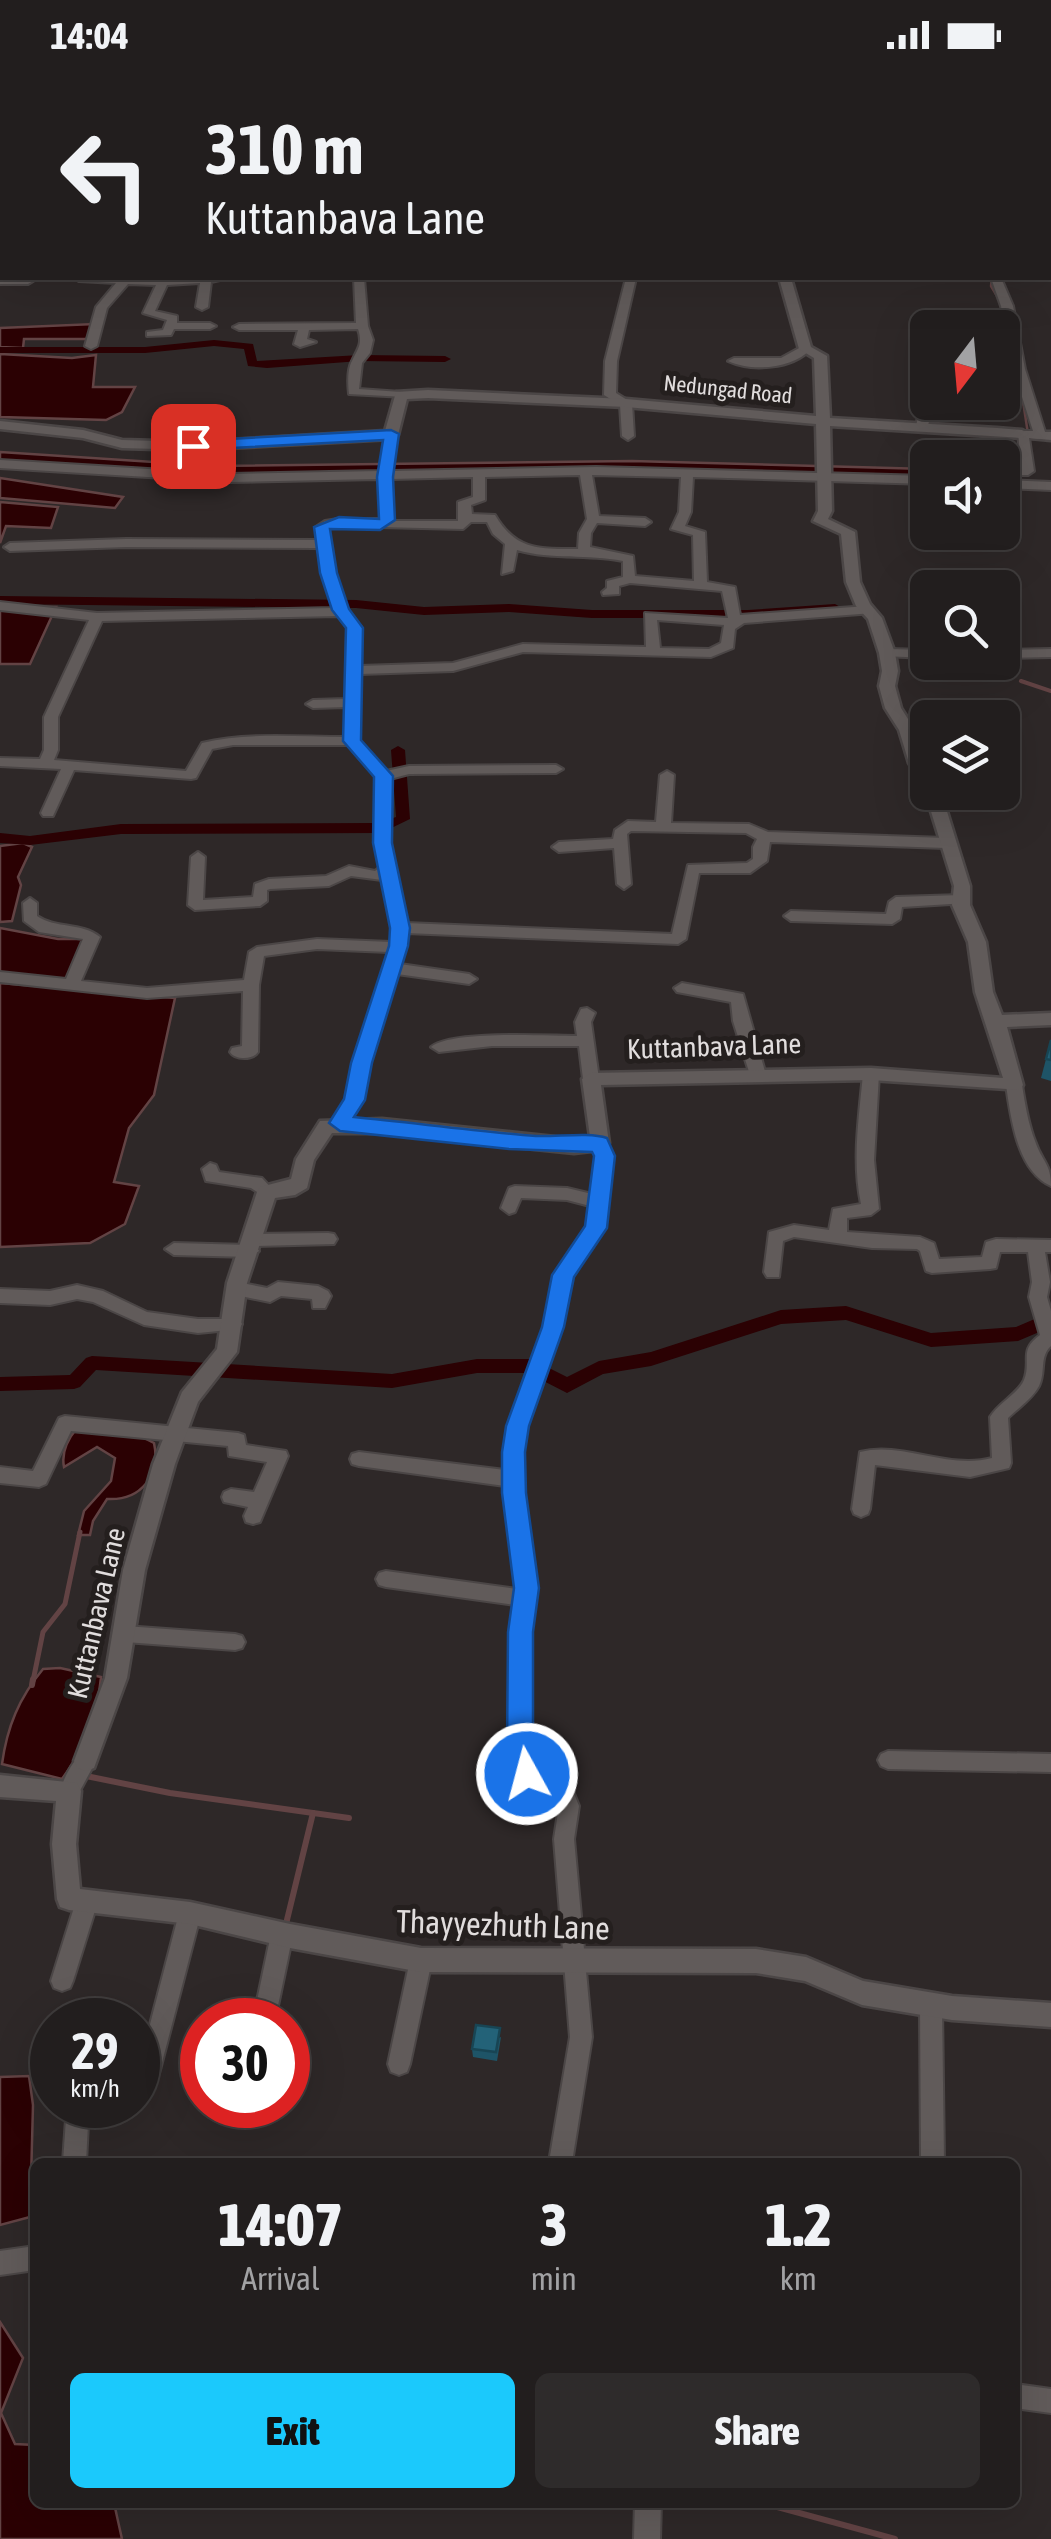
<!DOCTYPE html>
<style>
:root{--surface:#221e1e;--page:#2e2b2b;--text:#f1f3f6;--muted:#a2a2a4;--line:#3f3c3c;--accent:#1bc9fc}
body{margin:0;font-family:"Asap Condensed",sans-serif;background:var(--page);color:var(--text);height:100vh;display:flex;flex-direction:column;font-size:38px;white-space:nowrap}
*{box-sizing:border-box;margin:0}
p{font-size:32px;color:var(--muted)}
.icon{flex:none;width:55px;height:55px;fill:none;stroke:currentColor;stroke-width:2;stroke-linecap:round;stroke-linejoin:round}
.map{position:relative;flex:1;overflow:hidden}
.sheet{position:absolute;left:30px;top:2088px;width:990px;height:350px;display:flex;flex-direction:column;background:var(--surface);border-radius:15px;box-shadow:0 10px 40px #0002,0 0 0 2px var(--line)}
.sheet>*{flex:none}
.banner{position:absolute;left:0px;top:0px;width:1052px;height:210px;box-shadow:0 10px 40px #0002,0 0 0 2px var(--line);background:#221e1e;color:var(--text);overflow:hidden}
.needle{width:65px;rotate:196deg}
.tools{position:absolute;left:910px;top:240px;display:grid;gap:20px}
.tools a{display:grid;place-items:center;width:110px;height:110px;border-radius:15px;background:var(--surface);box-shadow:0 10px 40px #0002,0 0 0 2px var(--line);font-size:50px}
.speed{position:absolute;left:30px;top:1928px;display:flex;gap:20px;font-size:50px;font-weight:700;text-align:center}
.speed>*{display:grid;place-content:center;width:130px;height:130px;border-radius:50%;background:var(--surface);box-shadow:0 10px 40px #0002,0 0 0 2px var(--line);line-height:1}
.speed small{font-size:25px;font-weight:400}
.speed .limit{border:15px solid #d22;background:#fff;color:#111}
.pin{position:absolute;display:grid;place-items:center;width:85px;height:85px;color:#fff;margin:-42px;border-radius:20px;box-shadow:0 5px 15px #0006}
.me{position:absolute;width:110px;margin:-55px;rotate:353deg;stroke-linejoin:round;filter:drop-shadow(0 0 8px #0008)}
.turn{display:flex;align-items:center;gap:35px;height:210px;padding:0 40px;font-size:45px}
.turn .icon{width:130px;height:130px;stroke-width:2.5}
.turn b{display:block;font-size:70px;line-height:85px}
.eta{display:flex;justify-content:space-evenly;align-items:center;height:170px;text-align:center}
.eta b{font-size:60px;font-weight:800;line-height:70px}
.action{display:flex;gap:20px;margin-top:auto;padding:20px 40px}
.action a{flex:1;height:115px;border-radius:15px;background:var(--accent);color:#111;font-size:40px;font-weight:800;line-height:115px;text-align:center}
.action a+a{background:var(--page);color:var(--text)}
.status{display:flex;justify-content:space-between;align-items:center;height:70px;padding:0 50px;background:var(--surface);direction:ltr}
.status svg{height:28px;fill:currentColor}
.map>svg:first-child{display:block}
.water{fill:#2b0103;stroke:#624344;stroke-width:2.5}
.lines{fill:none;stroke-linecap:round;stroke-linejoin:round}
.stream-far3{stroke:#624344;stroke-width:2.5}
.stream-far2{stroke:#624344;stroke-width:4}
.stream-far1{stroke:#624344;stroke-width:5}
.stream{stroke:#624344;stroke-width:6}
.canal{fill:#2b0103;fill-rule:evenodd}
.minor-casing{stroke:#4b4646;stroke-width:4}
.tertiary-casing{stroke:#4b4646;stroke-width:5}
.minor{fill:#615b5a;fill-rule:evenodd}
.tertiary{fill:#615b5a;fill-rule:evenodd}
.wall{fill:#1e5467}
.building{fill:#236278;stroke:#184554;stroke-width:2.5}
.route{fill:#1a73e8;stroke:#114b97;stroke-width:2.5}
.labels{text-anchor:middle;stroke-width:10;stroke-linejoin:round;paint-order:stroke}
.far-street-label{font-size:22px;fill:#e1dddd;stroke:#241f1e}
.street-label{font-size:28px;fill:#e1dddd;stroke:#241f1e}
.near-street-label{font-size:32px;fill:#e1dddd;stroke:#241f1e}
</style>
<div class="status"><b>14:04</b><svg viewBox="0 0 49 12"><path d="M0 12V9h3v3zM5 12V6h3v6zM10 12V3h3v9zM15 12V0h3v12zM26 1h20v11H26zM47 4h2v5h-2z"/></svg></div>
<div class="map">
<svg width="1051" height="2469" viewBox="0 0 1051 2469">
<rect width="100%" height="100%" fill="#2e2828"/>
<!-- water -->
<g class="water">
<polygon points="95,254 93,269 24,269 23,278 0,277 0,258"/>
<polygon points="0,284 72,288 96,285 93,317 135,317 122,342 106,350 0,347"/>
<polygon points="0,382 215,396 632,391 927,399 928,406 561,398 224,404 0,390"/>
<polygon points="0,408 123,427 115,438 0,428"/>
<polygon points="0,432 58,437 51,458 6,456 0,473"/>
<polygon points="0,536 56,537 30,594 0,594"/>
<polygon points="23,773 32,777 18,807 21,815 12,851 0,852 0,776"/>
<polygon points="0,858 58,869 85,869 71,909 0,905"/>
<polygon points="0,913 175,928 154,1025 129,1058 114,1112 139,1116 125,1154 90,1173 0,1177"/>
<path d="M77,1358L132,1362L154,1373C161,1405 141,1431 107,1429L93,1451L90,1465H78L84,1441L111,1411L115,1388L97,1377L64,1397C61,1382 67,1370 77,1358Z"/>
<path d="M60,1598L101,1607C98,1642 83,1681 62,1709L2,1694C7,1657 19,1628 43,1599Z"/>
<polygon points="29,2006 33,2035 30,2147 0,2155 0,2007"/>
<polygon points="0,2252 23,2288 1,2343 15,2374 35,2375 35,2432 114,2433 122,2469 0,2469"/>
</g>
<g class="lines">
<!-- stream-far3 -->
<g class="stream-far3">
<polyline points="992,208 991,216 1000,231"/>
<polyline points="1013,289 1012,307 1023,331 1031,384"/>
</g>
<!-- stream-far2 -->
<polyline class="stream-far2" points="1021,611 1051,621"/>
<!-- stream-far1 -->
<polyline class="stream-far1" points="33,1611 43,1562 65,1534 80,1462"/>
<!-- stream -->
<g class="stream">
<polyline points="32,1615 33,1609"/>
<polyline points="81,1705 170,1723 349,1748"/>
<polyline points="285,1858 313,1743"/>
<polyline points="759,2432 895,2469"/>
</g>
<!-- canal -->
<g class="canal">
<rect x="0" y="105" width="2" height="6"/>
<polygon points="214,270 253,274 257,291 360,285 445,286 451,289 445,292 360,291 267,298 248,296 244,279 214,276 145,283 0,283 0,277 145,277"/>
<polygon points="0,526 356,530 424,537 509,534 592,540 748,540 835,534 842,538 835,542 748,548 592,548 509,542 424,545 356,538 0,534"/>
<polygon points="398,676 405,680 410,749 381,763 121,764 30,775 0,773 0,763 30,766 121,754 379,753 396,747 391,680"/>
<polygon points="846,1236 931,1263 1016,1257 1051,1242 1051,1257 1018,1271 931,1277 846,1250 781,1254 651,1296 603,1304 567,1323 528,1303 477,1303 392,1318 96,1300 80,1317 74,1319 0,1321 0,1307 70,1305 86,1288 92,1286 392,1304 477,1289 531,1289 567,1307 599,1291 651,1282 781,1240"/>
</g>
<defs>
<g id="minor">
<polygon points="54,0 64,0 64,2 55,2"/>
<polygon points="665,0 675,0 675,2 666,2"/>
<polygon points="716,0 750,0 752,2 715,2"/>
<polygon points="849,0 859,0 860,2 851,2"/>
<polygon points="940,0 952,0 954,2 943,2"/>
<rect x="1050" y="44" width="1" height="6"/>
<rect x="1050" y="143" width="1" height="6"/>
<rect x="0" y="183" width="2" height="6"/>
<rect x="1050" y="187" width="1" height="6"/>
<polygon points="0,208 28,208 33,211 28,214 0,214"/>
<polygon points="74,208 229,208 211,212 208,237 202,240 196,237 200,213 167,215 155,241 177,246 177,253 210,253 216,256 210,259 174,259 171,265 147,266 147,262 163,260 167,250 143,243 156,215 128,214 107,238 97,276 91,279 85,276 96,237 116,213 79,211"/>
<path d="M354,208H364L368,256L373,270L370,283L362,293L359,319L401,322L405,323V327L349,324C348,315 347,300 352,291C358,278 363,274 358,259L309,260L307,269L316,272L300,277L294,274L298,260H239L233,257L239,254L356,253Z"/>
<polygon points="626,208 636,208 617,291 616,323 632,333 634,366 628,370 622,366 620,335 604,325 605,291"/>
<polygon points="991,208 1001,208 1013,236 1025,299 1046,365 1040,369 1029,368 1034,401 1028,405 1002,405 1002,397 1021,397 1018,361 1033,361 1013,299 1001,236"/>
<polygon points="928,260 928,297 922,294 922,263"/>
<path d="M801,277L811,279C792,299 752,302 728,291L734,288H781Z"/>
<polygon points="928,327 928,332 933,332 928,356 922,360 916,356 922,330"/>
<path d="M391,361L397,365L392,401L596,397L928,406V414L693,407L691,442L685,456L705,462L707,512L735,517L740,545L868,536L875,540L873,543L744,553L735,559L733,578L711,587L523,582L453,601L360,604L359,670L386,701L409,696L556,695L563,699L556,703L409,704L390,709L389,773L406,853L672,864L688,795L747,793L753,789V777L757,769L746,763L631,761L627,764L631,814L624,819L617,814L614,778L559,782L552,777L559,772L613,769L615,760L628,751L656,752L660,705L667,701L674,705L671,753L749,754L768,762L946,768L953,773L946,778L770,772L767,791L750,803H699L686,869L678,874L406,863L400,894L469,904L477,909L469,914L397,904L369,993L362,1029L346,1057L340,1059L332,1053L346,1029L353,993L389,882L317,879L264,886L259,915L258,982C253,990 235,990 230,982L232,978L242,976L243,921L147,928L0,912V902L66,909L83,869L39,862L24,851L23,833L30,828L37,833V846C56,859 81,852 100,867L81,911L147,918L244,910L249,882L257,877L317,869L391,872V852L382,810L351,806L329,816L270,819L267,820V831L260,836L195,840L188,835L191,787L198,782L205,787L203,830L253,827L255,814L269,809L326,806L349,796L375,801L380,797L375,773L376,707L348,675H233L212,679L196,708L191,709L74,700L53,746H43L41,743L61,699L0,696V688L40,689L44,680V647L89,550L0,540V532L97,543L333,538L322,503L318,478L126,477L10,481L4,477L10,473L126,469L317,470L316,457L325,451L338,449H381L379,409L230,412L0,398V390L230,404L380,401L385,365ZM580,405L587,449L579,463L578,479C540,479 516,481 495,445L472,444L471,435L485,430V407ZM592,405L681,407L679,442L671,459L693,465L694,511L635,506L633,486L590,477L591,463L597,453L645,456L651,452L645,448L599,446ZM473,407V427L458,432V451H393L391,409ZM471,452H487L493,464L505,474L502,504L513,501L517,480C552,490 588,484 623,491V507L607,511V518L602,522L603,525L619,524V516L630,513L722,521L728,548L645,543L646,577L523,574L453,593L360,596L361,557L346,539L334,503L328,459L338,456L463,459ZM338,546L347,557L346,629L313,630L306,634L313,638L346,637L345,667C298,667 248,662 202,673L186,701L54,690L58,680V647L102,551ZM657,550L724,555L721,573L709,579L660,578Z"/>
<polygon points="1002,410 1051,412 1051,420 1002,418"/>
<polygon points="887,579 928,580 928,588 882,586 880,583"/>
<polygon points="1051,579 1051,587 1002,588 1002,580"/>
<polygon points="962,825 969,830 967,833 902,837 900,849 892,854 791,851 784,846 791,841 886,844 889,832 896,827"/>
<polygon points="682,913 743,924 766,1005 764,1009 752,1009 750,1005 733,951 731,932 677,922 674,918"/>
<path d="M587,938L595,943L591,952L599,1009L591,1015L583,1009L579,976H492L439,982L431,977C451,960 547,966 577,966L575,952L581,939Z"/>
<path d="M871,998L879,1004L874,1090L879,1139L871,1145L847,1148V1162L920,1167L934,1173L939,1189L982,1187L986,1172L996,1169L1051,1170V1182H1045L1050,1212L1047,1227L1051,1241V1276C1039,1287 1046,1302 1039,1316C1032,1329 1018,1338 1008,1348L1011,1393L1009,1398L970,1407L875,1395L870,1439L868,1444L861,1447L854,1444L852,1439L860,1382C902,1371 948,1400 992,1388L990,1347C998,1333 1018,1324 1024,1310C1032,1290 1018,1281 1040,1265L1029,1227L1032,1212L1028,1182H1000L996,1198L990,1199L932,1203L926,1201L920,1181L917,1179L872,1178L794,1167L783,1171L779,1207H767L764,1202L769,1162L794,1155L829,1160L833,1139L861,1134C852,1091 859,1047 863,1004Z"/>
<path d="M1014,1009L1022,1015C1025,1034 1028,1053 1035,1071C1042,1092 1051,1093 1051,1116C1017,1101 1011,1048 1006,1015Z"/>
<path d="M600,1067L606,1069L613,1086L605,1158L571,1206L562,1257L526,1356L523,1382V1423L537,1518L530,1562V1678L536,1698L573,1721L579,1736L574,1769L592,1967L572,2092H549L570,1967L554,1769L559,1736C548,1727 528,1721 519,1709C502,1687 510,1565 515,1535L386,1517L379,1515L376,1509L379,1503L386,1501L517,1519L505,1416L359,1396L352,1394L350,1389L352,1384L359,1382L505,1400L508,1356L544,1257L554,1205L588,1157L590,1136L567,1130L521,1128L515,1142L509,1144L501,1138L509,1118L515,1116L567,1118L592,1124L597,1086L592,1073Z"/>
<polygon points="210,1093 216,1095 219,1102 262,1108 275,1122 267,1128 251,1118 206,1111 202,1099"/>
<polygon points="328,1163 334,1164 337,1169 334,1174 256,1176 259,1181 250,1187 174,1185 165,1179 174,1173 249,1175 246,1170 255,1164"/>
<polygon points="237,1212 267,1218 278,1212 318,1216 328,1221 331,1226 325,1238 313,1238 312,1229 281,1226 270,1232 231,1224 228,1219 231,1214"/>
<polygon points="77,1215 103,1221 147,1242 198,1249 239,1249 242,1254 239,1259 198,1263 144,1255 93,1232 77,1229 50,1235 0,1233 0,1219 50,1221"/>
<polygon points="65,1346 238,1363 244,1365 246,1375 286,1381 288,1386 260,1452 253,1454 246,1452 244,1446 248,1437 224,1432 222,1427 224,1422 231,1419 254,1422 267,1392 229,1386 228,1376 71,1361 46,1414 39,1417 0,1413 0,1397 33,1401 59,1348"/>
<polygon points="125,1556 235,1564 242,1566 245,1572 242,1578 235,1580 125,1572 118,1570 115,1564 118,1558"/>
<polygon points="888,1681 1051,1684 1051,1702 888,1699 881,1696 878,1690 881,1684"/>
<path d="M86,1682L93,1685L96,1691L76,1728L69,1730L62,1728L59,1721C65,1708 73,1687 86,1682Z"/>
<polygon points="87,1821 95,1824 98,1831 73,1911 70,1918 62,1921 54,1918 51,1911 76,1831 79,1824"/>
<polygon points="190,1833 198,1836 201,1843 160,2000 157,2008 138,2011 138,1989 141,1989 179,1843 182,1836"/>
<polygon points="282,1854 290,1857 293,1864 275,1950 253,1950 271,1864 274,1857"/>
<polygon points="421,1880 429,1883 432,1890 410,1994 407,2002 399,2005 391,2002 388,1994 410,1890 413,1883"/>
<polygon points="931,1924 939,1928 942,1935 944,2092 921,2092 920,1935 923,1928"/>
<polygon points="67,2035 89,2035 86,2092 63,2092"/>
<polygon points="239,2035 261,2035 257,2051 249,2054 241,2051"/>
<polygon points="35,2176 35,2200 0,2205 0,2181"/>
<polygon points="1015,2314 1051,2319 1051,2343 1015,2338"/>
<polygon points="635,2432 661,2432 660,2469 634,2469"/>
</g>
<g id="tertiary">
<polygon points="435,0 461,0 462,2 437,2"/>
<rect x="1050" y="97" width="1" height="6"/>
<polygon points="779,208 791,208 811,277 827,286 830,348 997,358 1022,360 1029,364 1022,368 830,356 832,441 828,449 855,462 860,512 870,534 882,548 895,583 898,601 895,616 901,638 915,660 928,697 928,715 922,714 909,693 899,660 885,638 879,616 882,601 879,583 868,549 856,536 846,512 841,464 813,451 818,441 816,354 626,337 428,328 407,329 398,365 391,369 193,380 122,378 83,368 0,359 0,351 83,360 122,370 193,372 385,361 396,322 428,320 626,329 816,346 814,288 799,279"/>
<polygon points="1030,362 1051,362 1051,370 1030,368"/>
<polygon points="928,718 928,722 941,722 970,816 970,835 986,872 993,922 1002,945 1051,943 1051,955 1007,957 1023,1015 1020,1020 871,1010 601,1015 609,1073 600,1080 574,1083 382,1063 332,1063 314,1090 307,1118 295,1125 275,1128 247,1213 237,1282 198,1332 175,1394 145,1500 127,1608 94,1698 86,1701 78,1698 74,1691 105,1608 123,1500 153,1394 182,1322 217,1279 227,1213 257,1122 260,1117 291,1109 296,1089 320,1051 382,1049 574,1069 590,1067 582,1009 591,1003 871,998 1003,1008 975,922 968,872 952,835 954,816 925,722"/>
<polygon points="0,1705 77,1713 81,1721 76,1774 80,1819 190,1832 290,1854 421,1878 756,1879 806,1887 863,1911 952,1926 1051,1933 1051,1957 952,1950 862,1935 805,1911 756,1903 421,1902 290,1878 190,1854 69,1840 60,1837 57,1829 52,1774 56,1731 0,1727"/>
</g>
</defs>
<!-- minor casing -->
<use href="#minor" class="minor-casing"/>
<!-- tertiary casing -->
<use href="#tertiary" class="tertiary-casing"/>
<!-- minor -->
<use href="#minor" class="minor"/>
<!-- tertiary -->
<use href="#tertiary" class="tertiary"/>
</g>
<!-- wall -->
<g class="wall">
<polygon points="1051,970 1051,1011 1041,1008"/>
<polygon points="501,1967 497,1991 473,1987 472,1979"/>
</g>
<!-- building -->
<g class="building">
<polygon points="1051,970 1051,990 1046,989"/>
<polygon points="476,1955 500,1958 496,1982 472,1979"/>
</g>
<!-- route -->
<path class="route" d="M391,360L399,364L393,407L395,450L380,460L330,459L337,503L349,539L363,558L361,670L393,706L392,773L410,858L408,876L372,993L365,1030L354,1047C415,1053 475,1061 536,1066C557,1067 589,1062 607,1068L615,1086L607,1158L574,1207L564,1257L529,1356L525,1382L526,1423L539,1518L533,1562V1678L540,1704L536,1712L527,1715L517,1712L507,1678L508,1562L514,1518L502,1423V1382L506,1356L542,1257L552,1205L585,1156L594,1086L592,1082L509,1079L340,1061L329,1053L344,1029L351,993L389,876L390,858L373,773L374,707L343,671L346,558L332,540L320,503L314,457L339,447L379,449L377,407L383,370L193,380L185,376L193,371Z"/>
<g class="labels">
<!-- far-street labels -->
<g class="far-street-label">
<text transform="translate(728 319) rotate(6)" y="8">Nedungad Road</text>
</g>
<!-- street labels -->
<g class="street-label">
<text transform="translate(714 976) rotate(-2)" y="10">Kuttanbava Lane</text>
<text transform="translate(96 1543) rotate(-77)" y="10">Kuttanbava Lane</text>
</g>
<!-- near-street labels -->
<g class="near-street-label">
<text transform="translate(503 1855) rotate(2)" y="11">Thayyezhuth Lane</text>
</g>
</g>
</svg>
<div class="tools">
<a><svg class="needle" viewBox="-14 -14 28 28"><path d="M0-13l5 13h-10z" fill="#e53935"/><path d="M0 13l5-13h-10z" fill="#a2a2a4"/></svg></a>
<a><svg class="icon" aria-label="sound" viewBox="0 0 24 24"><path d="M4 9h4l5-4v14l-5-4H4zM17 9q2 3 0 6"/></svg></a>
<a><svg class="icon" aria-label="search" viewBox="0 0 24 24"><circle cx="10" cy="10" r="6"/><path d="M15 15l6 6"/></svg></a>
<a><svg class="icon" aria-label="layers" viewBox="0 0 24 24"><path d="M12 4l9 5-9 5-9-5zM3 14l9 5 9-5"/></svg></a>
</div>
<div class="speed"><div>29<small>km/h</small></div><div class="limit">30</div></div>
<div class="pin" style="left:193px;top:376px;background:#d93025"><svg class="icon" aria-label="arrive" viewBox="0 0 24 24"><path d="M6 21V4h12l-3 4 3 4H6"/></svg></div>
<svg class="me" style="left:527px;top:1704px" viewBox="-20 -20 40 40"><circle r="17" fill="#1a73e8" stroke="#fff" stroke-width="3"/><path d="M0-11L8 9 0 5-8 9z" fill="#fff"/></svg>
<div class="banner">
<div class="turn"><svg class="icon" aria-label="left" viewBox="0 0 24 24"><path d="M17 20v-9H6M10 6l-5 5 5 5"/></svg><div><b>310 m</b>Kuttanbava Lane</div></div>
</div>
<section class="sheet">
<div class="eta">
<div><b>14:07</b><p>Arrival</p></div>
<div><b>3</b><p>min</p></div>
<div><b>1.2</b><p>km</p></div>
</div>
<div class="action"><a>Exit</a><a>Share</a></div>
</section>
</div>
